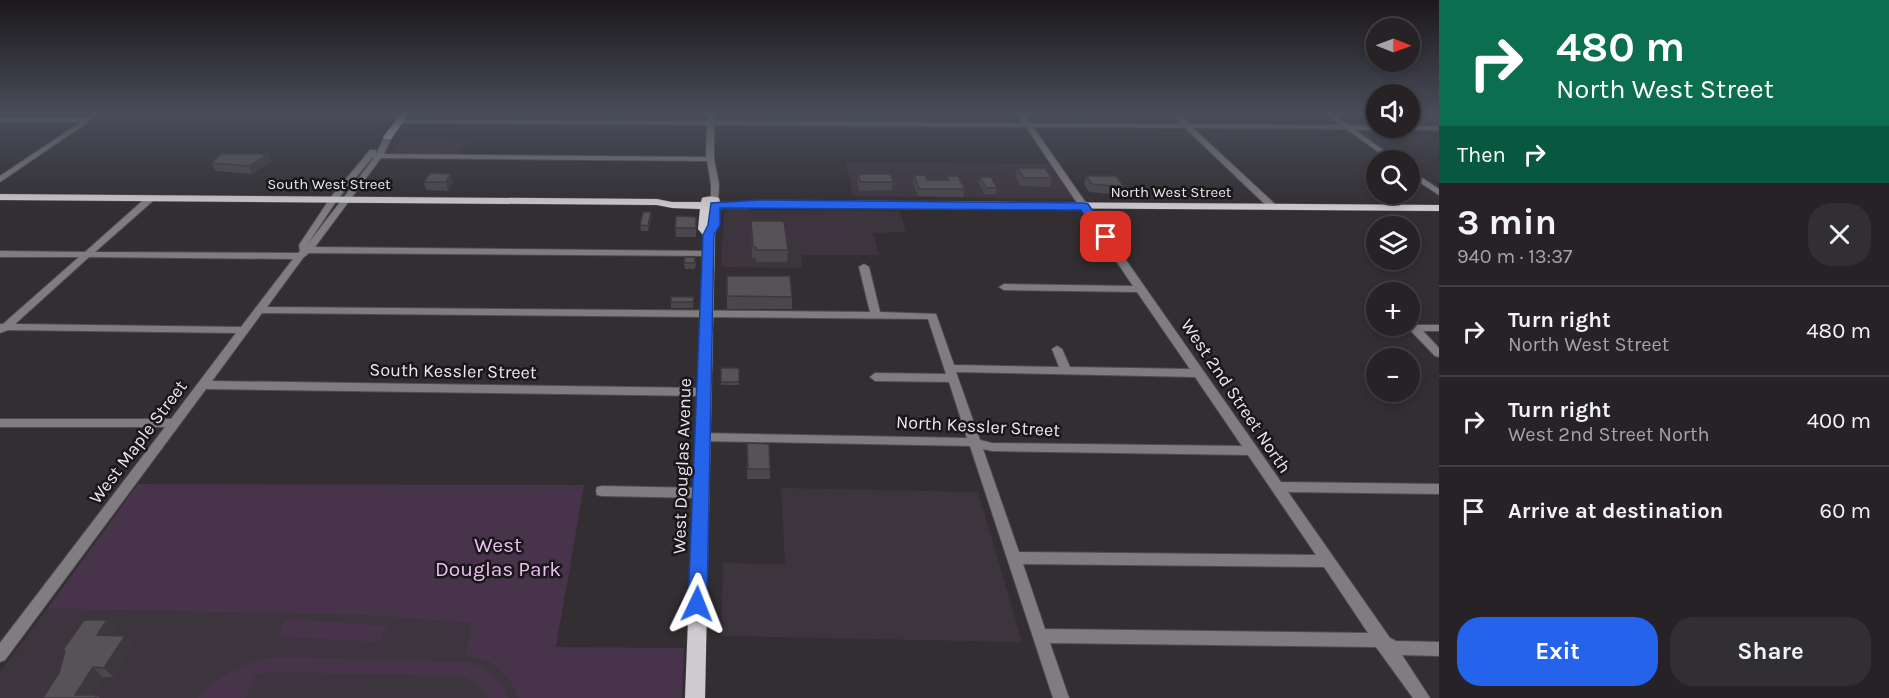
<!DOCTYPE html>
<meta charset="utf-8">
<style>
:root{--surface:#262226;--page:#322f32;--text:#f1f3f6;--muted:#a4a4a7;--line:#423f43;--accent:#2563eb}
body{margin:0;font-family:Karla,sans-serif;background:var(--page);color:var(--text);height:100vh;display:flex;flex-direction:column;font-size:22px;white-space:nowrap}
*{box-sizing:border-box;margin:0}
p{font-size:20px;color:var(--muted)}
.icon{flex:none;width:33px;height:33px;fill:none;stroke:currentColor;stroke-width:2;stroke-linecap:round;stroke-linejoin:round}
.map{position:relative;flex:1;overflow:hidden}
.sheet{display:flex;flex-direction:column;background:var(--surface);width:450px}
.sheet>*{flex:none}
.banner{background:#0b6e4f;color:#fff;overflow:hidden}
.needle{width:39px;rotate:91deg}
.controls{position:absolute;left:1366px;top:18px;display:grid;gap:12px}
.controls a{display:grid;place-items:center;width:54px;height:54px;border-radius:50%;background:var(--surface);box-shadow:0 3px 9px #0003,0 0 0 2px var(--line);font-size:30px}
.pin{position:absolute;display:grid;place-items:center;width:51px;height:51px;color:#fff;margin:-26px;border-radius:12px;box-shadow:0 3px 9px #0006}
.me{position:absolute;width:66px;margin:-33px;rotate:2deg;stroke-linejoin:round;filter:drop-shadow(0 0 4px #0008)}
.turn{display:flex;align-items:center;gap:21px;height:126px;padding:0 18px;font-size:27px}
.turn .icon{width:78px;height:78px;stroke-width:2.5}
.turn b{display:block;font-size:42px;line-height:51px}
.then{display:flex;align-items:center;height:57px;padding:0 18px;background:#0003;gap:12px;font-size:22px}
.round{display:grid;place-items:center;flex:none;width:63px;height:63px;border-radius:24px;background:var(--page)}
.head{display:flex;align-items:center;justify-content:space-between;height:102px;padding:0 18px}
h1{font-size:36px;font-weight:700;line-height:45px}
.button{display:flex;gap:12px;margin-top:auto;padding:12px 18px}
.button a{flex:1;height:69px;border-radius:24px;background:var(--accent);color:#fff;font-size:24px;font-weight:700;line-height:69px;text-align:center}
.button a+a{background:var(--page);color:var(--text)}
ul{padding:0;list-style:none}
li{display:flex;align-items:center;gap:18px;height:90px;padding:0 18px;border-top:2px solid var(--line)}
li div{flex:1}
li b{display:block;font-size:22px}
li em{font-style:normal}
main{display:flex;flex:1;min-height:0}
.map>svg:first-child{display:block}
.built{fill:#3d353e}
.green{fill:#47334a}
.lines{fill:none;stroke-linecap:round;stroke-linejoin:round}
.minor-casing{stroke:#4f4c4f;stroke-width:2}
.major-casing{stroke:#4f4c4f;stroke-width:1}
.minor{fill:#7f7d7f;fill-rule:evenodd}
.major{fill:#cfcbd0;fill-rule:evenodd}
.wall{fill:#4a474a}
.shaded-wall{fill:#3c393c}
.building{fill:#565256;stroke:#3c393c;stroke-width:1.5}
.route{fill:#2563eb;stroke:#184099;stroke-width:1.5}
.labels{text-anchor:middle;stroke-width:5;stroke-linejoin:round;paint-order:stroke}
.far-street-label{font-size:15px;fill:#eae8ea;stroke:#191719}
.street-label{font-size:18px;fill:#eae8ea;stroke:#191719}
.near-park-label{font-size:21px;fill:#eebff3;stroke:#191719}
</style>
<main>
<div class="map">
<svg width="1439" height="698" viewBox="0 0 1439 698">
<rect width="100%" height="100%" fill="#322e32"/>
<!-- built -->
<g class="built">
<polygon points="400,138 468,139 458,155 389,155"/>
<polygon points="846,162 1051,164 1074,199 853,196"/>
<polygon points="731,210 900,211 906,232 873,233 879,255 801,255 802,268 721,267 724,212"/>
<polygon points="781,488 978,492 1022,642 721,636 723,563 785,564"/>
<polygon points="47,609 358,615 473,623 465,655 478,657 501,670 512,686 517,698 0,698 0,672"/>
</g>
<!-- green -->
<g class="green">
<path d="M138,484L584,485L556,647L684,648L682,698H517C508,672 492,659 465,656L472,623L358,615L47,609Z"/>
<polygon points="286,619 387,626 379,642 277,636"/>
<path d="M274,657L468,662C487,668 502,678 508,698H489L480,686L462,676L272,672L256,675L245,698H196C218,677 243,662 274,657Z"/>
</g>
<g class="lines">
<defs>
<g id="minor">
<polygon points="93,114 100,114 0,182 0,176 81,122 0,122 0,118 87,118"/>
<path d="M708,114H714V121L1023,123L1017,114H1023L1030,123L1181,124L1171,114H1178L1189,124L1340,125L1325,114H1332L1349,125H1377V128L1439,126V130H1355L1397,160H1390L1346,129L1193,128L1276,205V209H1270L1185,128L1033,127L1281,482L1439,484V494L1288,492L1390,638L1396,641L1439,642V656L1402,655L1430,698H1413L1376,647L1050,643L1069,698H1053L970,446L702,441L698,440L696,437L698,434L702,433L967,438L949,382L875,381L870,377L875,373L946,374L928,319L262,313L212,381L704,388L710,392L704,396L206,389L5,660L0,662V643L165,427H0V419H171L236,333L8,330L0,333V324H3L79,257H0V251L85,252L148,196H151L155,198L154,200L95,252L298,253L300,251L299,245L331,197L370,150H376V154L384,137L388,135L392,137L384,154L706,157L707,125L400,123L398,122V120L707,121ZM714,125L1026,127L1133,286L1004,284L999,287L1004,290L1137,292L1190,369L1070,367L1062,349L1057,346L1052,349L1059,367L954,365L936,314L880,312L869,267L864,264L859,267L870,312L267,307L303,258L309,253L711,256L712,254L711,252L708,251L315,247L381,158L707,161L711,184V200L712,202H718L719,184L714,159ZM372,158H374L307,245L337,200ZM89,257L293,259L241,327L15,324ZM956,372L1195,377L1242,446L992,443L980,440ZM983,449L992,451L1248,455L1316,555L1019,552ZM1023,564L1324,567L1368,633L1045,629Z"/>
<polygon points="1410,170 1439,189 1439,195 1410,176"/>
<polygon points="1414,325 1439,325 1439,331 1423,331 1439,348 1439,357 1435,356 1410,330 1409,328 1410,326"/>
<polygon points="602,486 701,488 706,489 707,493 706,497 701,498 602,496 597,495 596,491 597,487"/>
</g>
<g id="major">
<polygon points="401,114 409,114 391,139 385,139 383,137"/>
<path d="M0,194L657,199L672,202H701L702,198C708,196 713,196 719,198L720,202L749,203L760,200L1439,205V211L760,206L749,209H720L719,225L715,235L705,698H685L703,235L698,229L700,209L672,208L657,205L0,200Z"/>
</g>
</defs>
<!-- minor casing -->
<use href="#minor" class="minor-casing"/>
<!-- major casing -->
<use href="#major" class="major-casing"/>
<!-- minor -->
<use href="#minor" class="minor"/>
<!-- major -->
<use href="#major" class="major"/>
</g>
<!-- wall -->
<g class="wall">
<polygon points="268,154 271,162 252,174 215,171 212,163"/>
<polygon points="1017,168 1052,178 1050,187 1021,186 1015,176"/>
<polygon points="858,174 893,182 892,190 859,191 857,182"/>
<polygon points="914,175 927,180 947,180 947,176 965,189 963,197 918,196 913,183"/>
<polygon points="1086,176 1124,187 1121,195 1089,192 1084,184"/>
<polygon points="980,177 997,188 996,194 984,194 979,183"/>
<polygon points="424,182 453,182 448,191 426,190"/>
<polygon points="696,217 696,237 676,237 675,228"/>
<polygon points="652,218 648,231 641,231 640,225"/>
<polygon points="751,221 788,250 787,262 756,262 756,258 752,258"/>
<polygon points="684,263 696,263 695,269 685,269"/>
<polygon points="727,276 792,297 792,309 727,309"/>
<polygon points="694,297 693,308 671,308 671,302"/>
<rect x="721" y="368" width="18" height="17"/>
<polygon points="747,443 770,469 770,479 747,479"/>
<polygon points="107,620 115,630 112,635 133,645 113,677 102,677 90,695 97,695 100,698 43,698 59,673 65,653 62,651"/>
</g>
<!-- shaded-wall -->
<g class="shaded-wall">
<polygon points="268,154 271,162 252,174 249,166"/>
<polygon points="451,174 453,182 448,191 446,182"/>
<polygon points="651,212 652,218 648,231 648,226"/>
<polygon points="107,620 115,630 106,644 97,635"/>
<polygon points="125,636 133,645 113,677 104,668"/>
<polygon points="93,667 102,677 88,698 75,695"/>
</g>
<!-- building -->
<g class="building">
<polygon points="221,154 268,154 249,166 212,163"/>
<polygon points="1017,168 1045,168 1052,178 1024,178"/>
<polygon points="430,173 451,174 446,182 424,182"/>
<polygon points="858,174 891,174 893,182 860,182"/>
<polygon points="914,175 925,175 927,180 949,180 947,176 958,176 965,189 919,189"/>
<polygon points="1086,176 1116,176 1124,187 1092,184"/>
<polygon points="980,177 991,177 997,188 986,188"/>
<polygon points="643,212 651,212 648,226 640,225"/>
<polygon points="676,216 696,217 696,228 675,228"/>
<polygon points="751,221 784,221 788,250 756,250 756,247 753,247"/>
<polygon points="685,257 695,257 695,263 684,263"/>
<polygon points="727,276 790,276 792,297 727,296"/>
<polygon points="671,297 694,297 693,302 671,302"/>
<rect x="721" y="368" width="18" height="14"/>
<polygon points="747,443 769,444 770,469 748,469"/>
<polygon points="84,620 107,620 97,635 125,636 104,668 93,667 75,695 97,695 95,698 43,698 59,673 65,651 62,651"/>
</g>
<!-- sky -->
<linearGradient id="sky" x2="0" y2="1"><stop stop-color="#1c191c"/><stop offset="0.54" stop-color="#494c5a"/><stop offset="1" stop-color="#494c5a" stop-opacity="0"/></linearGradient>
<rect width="1439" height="211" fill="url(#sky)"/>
<!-- route -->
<polygon class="route" points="760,200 1084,203 1088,204 1111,237 1110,240 1102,240 1081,210 720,208 720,225 714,235 707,604 704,610 697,612 691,610 688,604 703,235 708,225 711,203"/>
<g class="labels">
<!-- far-street labels -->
<g class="far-street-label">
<text x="329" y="189">South West Street</text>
<text x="1171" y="197">North West Street</text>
</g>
<!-- street labels -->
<g class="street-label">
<text transform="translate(453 371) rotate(1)" y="6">South Kessler Street</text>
<text transform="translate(1236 396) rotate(56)" y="6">West 2nd Street North</text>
<text transform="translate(978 426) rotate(3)" y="6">North Kessler Street</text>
<text transform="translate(138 442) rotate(-53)" y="6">West Maple Street</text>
<text transform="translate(682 466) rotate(-88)" y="6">West Douglas Avenue</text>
</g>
<!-- near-park labels -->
<g class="near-park-label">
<text x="498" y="552">West<tspan x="498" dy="24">Douglas Park</tspan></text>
</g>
</g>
</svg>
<div class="controls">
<a><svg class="needle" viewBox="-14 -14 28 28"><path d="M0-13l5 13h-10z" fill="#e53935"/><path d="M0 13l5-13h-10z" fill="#a4a4a7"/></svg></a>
<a><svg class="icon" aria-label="sound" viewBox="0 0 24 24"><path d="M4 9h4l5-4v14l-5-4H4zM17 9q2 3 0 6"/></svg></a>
<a><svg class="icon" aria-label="search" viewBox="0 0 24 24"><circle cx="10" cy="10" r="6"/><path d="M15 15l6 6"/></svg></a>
<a><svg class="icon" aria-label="layers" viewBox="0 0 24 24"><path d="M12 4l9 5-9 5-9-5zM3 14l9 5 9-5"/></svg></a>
<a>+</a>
<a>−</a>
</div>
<div class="pin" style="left:1106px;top:237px;background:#d93025"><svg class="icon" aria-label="arrive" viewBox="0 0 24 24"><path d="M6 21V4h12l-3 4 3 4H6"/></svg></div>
<svg class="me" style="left:697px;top:604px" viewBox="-20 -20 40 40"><path d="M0-17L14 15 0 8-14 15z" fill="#2563eb" stroke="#fff" stroke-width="4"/></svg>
</div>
<section class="sheet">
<div class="banner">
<div class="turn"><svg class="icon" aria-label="right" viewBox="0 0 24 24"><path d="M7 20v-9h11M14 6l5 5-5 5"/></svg><div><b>480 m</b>North West Street</div></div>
<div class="then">Then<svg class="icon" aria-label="right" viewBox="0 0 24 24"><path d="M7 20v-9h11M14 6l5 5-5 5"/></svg></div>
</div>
<div class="head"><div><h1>3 min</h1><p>940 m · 13:37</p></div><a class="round"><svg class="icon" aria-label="close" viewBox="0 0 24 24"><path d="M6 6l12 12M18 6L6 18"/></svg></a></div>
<ul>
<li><svg class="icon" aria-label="right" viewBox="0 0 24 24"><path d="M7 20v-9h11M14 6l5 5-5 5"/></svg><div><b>Turn right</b><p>North West Street</p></div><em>480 m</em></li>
<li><svg class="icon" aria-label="right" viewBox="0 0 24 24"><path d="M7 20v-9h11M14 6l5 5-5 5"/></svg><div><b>Turn right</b><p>West 2nd Street North</p></div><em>400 m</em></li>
<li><svg class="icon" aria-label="arrive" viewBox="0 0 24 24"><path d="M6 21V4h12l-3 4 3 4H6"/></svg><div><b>Arrive at destination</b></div><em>60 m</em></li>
</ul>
<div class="button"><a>Exit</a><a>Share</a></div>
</section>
</main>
